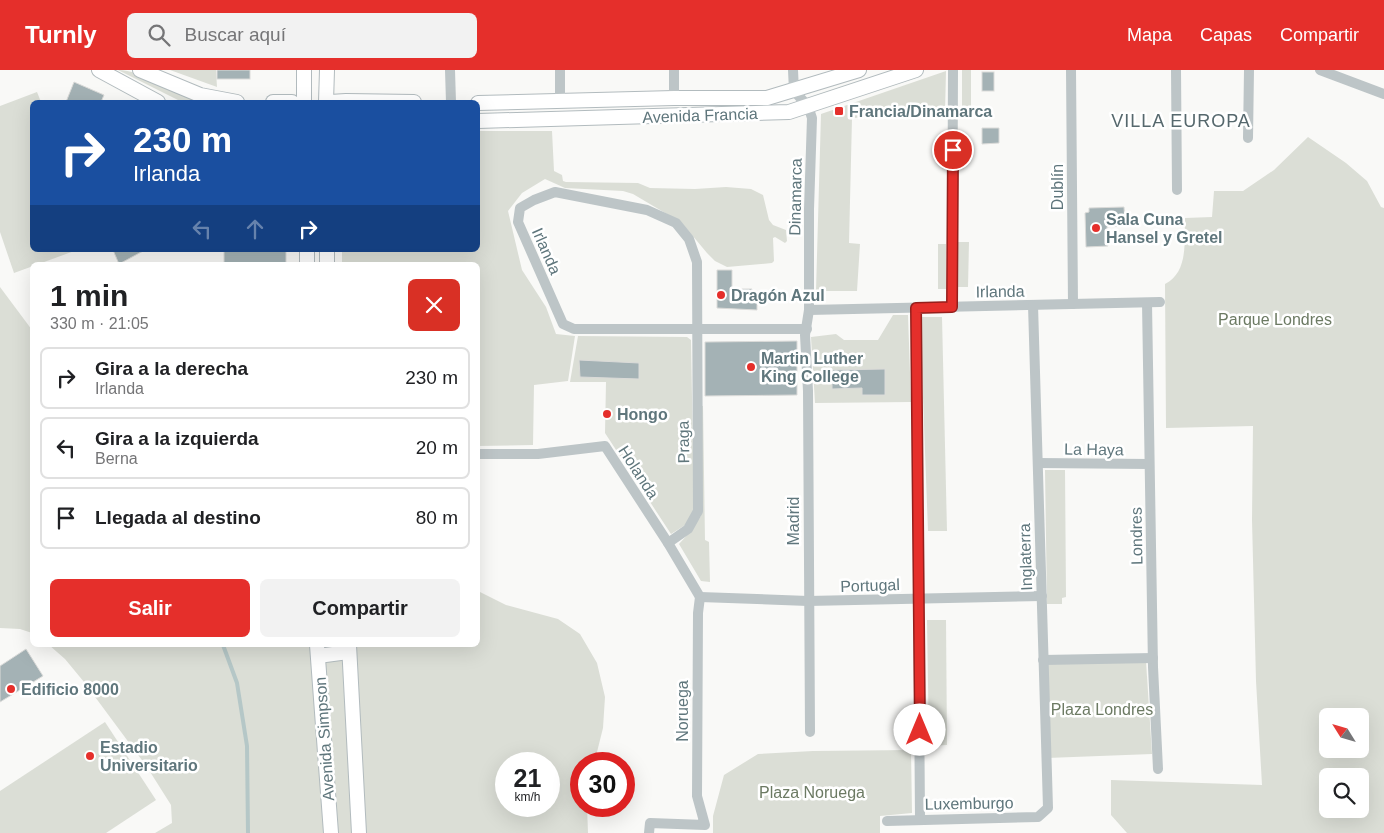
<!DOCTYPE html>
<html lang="es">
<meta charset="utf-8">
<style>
:root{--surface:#fff;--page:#f2f2f2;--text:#202124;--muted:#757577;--line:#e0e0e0;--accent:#e52f2b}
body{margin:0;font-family:Arial,sans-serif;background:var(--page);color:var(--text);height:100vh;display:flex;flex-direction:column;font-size:19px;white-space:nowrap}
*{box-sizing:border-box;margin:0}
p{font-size:16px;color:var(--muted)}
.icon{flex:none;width:28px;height:28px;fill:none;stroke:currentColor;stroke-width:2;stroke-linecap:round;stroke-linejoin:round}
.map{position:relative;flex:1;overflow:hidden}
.sheet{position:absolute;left:30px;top:192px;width:450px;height:385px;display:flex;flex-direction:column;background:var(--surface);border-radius:8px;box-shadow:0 5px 20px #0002}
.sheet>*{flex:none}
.hud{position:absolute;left:30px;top:30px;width:450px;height:152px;border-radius:8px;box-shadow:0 5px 20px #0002;background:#1a4fa0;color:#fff;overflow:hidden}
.needle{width:32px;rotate:307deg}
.buttons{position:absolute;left:1319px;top:638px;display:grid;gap:10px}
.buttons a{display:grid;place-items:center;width:50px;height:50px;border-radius:8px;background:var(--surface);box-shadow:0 5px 20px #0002;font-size:25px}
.speed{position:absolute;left:495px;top:682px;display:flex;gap:10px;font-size:25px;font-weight:700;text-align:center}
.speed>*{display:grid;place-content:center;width:65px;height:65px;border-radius:50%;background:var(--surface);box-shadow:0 5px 20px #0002;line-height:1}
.speed small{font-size:12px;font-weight:400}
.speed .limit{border:8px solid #d22;background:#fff;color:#111}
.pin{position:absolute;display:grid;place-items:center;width:42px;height:42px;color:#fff;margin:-21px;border:2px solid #fff;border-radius:50%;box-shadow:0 1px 5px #0007}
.me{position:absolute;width:55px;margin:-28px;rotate:0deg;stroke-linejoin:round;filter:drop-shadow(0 0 4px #0008)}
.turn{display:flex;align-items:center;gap:18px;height:105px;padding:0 20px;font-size:22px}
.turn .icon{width:65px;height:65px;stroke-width:2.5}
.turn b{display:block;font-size:35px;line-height:42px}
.lanes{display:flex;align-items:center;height:48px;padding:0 20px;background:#0003;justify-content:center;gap:25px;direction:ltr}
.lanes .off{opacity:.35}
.round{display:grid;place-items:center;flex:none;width:52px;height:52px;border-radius:8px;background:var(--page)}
.headline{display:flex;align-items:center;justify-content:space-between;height:85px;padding:0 20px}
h1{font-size:30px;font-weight:700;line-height:38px}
.cta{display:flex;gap:10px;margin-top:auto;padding:10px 20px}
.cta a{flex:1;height:58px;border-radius:8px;background:var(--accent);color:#fff;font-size:20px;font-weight:700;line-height:58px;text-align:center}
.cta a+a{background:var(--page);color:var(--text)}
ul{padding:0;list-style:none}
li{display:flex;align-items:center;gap:15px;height:62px;margin:0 10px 8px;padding:0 10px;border:2px solid var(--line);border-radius:8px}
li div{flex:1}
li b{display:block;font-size:19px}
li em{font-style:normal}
header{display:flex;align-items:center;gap:30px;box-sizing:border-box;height:70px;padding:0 25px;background:var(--accent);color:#fff}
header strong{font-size:24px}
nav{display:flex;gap:28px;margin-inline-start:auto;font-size:18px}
.search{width:350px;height:45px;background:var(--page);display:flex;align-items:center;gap:12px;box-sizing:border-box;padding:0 18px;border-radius:8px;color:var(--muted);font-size:19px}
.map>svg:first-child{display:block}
.green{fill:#dbded6;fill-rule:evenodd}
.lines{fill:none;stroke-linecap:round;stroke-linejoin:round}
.stream{stroke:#b5c7c7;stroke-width:4}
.building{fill:#a4b2b5;stroke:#dbdbd9}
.secondary-casing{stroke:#b2bbbe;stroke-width:16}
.street{stroke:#bdc5c7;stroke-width:10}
.secondary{stroke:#fff;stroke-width:14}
.route-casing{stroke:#951f1c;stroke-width:12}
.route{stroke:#e52f2b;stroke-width:9}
.poi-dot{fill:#e52f2b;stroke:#fff;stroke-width:2}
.labels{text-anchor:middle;stroke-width:5;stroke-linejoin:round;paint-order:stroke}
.poi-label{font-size:16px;font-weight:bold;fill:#5f767c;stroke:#fff;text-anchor:start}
.street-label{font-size:16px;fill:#5f767c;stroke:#fff}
.park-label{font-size:16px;fill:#6c7a63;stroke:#fff}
.neighbourhood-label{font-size:18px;letter-spacing:1px;fill:#56686d;stroke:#fff}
</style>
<header>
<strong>Turnly</strong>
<div class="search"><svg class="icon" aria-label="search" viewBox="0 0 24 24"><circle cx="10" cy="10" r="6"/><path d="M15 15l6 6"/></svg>Buscar aquí</div>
<nav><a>Mapa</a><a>Capas</a><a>Compartir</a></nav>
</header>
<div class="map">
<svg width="1384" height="763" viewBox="0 0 1384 763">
<rect width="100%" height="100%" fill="#f9f9f7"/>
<!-- green -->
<g class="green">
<path d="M118,0C142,0 177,25 203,32H182Z"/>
<polygon points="170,0 216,0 217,17"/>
<polygon points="962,0 971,0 971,36 962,38"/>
<polygon points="946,1 945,43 852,48 849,173 860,174 857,221 816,221 821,44"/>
<polygon points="37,22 41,32 32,32 32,180 77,180 14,203 0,162 0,36"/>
<polygon points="478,61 552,61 554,101 562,105 563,111 566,112 638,113 650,118 695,119 726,117 751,119 763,125 769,150 773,155 786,160 787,171 785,173 775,167 773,168 774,191 772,193 727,197 715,191 707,183 682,153 633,124 623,121 565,118 545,109 522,123 508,141 522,200 546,237 556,264 575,266 568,311 534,315 533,375 478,376 478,195 342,195 342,180 478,180"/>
<path d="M1308,67L1346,93L1367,111L1381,137L1384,138V763H1127L1111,745V710L1262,715L1256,611L1252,450L1253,356L1166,358L1165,214C1189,202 1184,170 1185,148L1212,147L1214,121H1243L1274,100ZM1328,646H1360V679H1328ZM1328,706H1360V739H1328Z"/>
<polygon points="957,172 969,172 968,217 956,217"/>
<rect x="938" y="174" width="8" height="45"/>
<polygon points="0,217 32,260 32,563 20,559 0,558"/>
<polygon points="893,245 908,245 911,332 815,333 811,267 836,264 844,270 878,270"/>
<polygon points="920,247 942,247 947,461 928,461"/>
<polygon points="578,266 687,267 691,270 694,442 690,452 671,464 605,363 606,312 570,312"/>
<polygon points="701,336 703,336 705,470 709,472 710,512 701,511 679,474 690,462 701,446"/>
<polygon points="1045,400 1065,400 1066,527 1062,528 1062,534 1047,534"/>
<path d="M478,521L506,535L558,549L580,564L597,593L605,627L603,658L594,694H581V736H587L588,763H155L172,753L171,735L147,697L84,612L65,589L49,575H478ZM506,694H549V736H506Z"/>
<polygon points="927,550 946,550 947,675 929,676"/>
<polygon points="1146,591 1152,684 1047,688 1043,593"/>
<polygon points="105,652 156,730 106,763 0,763 0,721"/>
<polygon points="911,680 912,743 880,746 880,763 713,763 713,746 724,705 758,684 813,681"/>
</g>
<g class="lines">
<!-- stream -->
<polyline class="stream" points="223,575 237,613 247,676 248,763"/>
</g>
<!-- building -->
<g class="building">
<rect x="217" y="0" width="33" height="9"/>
<rect x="982" y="2" width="12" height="19"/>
<polygon points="74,12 104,25 101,32 66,32"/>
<polygon points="982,58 999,58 999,73 982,74"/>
<polygon points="1124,137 1125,153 1122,153 1122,156 1107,157 1108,176 1086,177 1085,143 1089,142 1089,138"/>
<polygon points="113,180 145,180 119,194"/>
<rect x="224" y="180" width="62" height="15"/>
<polygon points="717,200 732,200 732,219 752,219 752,228 757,228 757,240 717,238"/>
<polygon points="797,271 797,325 705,326 705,272"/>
<polygon points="579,290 639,293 639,309 580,307"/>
<polygon points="885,299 885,325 862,325 862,318 832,319 832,300"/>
<polygon points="26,579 43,606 0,632 0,596"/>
</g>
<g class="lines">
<defs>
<g id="secondary">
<polyline points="99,0 158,32"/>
<polyline points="140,0 200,25 237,32"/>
<polyline points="273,32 292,32"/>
<polyline points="304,32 304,0"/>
<polyline points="326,32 327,0"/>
<polyline points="330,32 346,31 414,32"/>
<polyline points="478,33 674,28 767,28 859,0"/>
<polyline points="478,51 789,42 916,0"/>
<polyline points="307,180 307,195"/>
<polyline points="327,180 327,195"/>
<polyline points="317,575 331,763"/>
<polyline points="349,575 359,763"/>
<polyline points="318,586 348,582"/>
</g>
</defs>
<!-- secondary casing -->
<use href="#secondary" class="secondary-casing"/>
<!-- street -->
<g class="street">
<polyline points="450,0 451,32"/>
<polyline points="793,0 794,21 808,36 812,48 809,139 809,240 805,265 808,321 810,662"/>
<polyline points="1071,0 1073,234"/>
<polyline points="1176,0 1177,120"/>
<polyline points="1320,0 1384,24"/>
<polyline points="674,28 674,0"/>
<polyline points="560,31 560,0"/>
<polyline points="1248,68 1249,0"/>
<polyline points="1147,233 1153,597 1158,699"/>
<polyline points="952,237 953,0"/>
<polyline points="916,238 920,748"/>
<polyline points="809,240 1160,232"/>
<polyline points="478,384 538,384 605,376 668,473 700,527"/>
<polyline points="1038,393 1149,394"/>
<polyline points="668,473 688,459 698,441 697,192 689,169 676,153 647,140 555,122 534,130 520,138 518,152 563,254 574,259 807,259"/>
<polyline points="700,527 808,531 1042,526"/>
<polyline points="1043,590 1153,588"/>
<polyline points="887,751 1038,747 1048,738 1033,235"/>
<polyline points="649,763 650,753 705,755 697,726 698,543 700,527"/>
</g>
<!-- secondary -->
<use href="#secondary" class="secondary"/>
</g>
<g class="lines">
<defs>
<polyline id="route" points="920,660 916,238 952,237 953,80"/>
</defs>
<!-- route casing -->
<use href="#route" class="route-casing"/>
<!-- route -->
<use href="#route" class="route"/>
</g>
<!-- markers -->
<g class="poi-dot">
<rect x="834" y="36" width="10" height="10" rx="2.5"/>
<circle cx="1096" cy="158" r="5"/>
<circle cx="721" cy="225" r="5"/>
<circle cx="751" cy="297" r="5"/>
<circle cx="607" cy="344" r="5"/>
<circle cx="11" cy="619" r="5"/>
<circle cx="90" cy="686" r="5"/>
</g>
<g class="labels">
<!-- poi labels -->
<g class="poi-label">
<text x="849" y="47">Francia/Dinamarca</text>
<text x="1106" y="155">Sala Cuna<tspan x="1106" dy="18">Hansel y Gretel</tspan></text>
<text x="731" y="231">Dragón Azul</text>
<text x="761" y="294">Martin Luther<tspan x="761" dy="18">King College</tspan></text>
<text x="617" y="350">Hongo</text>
<text x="21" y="625">Edificio 8000</text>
<text x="100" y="683">Estadio<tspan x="100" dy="18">Universitario</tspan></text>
</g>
<!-- street labels -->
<g class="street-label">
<text transform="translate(700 45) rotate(-2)" y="6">Avenida Francia</text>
<text transform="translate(1057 117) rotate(-90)" y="6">Dublín</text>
<text transform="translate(795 127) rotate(-89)" y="6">Dinamarca</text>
<text transform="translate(547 181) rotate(66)" y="6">Irlanda</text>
<text transform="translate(1000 221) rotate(-1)" y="6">Irlanda</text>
<text transform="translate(683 372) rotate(-91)" y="6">Praga</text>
<text transform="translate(1094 379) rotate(1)" y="6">La Haya</text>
<text transform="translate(639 402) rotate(57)" y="6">Holanda</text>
<text transform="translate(793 451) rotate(-90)" y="6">Madrid</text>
<text transform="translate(1136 466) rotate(-91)" y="6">Londres</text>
<text transform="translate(1025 487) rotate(-92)" y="6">Inglaterra</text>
<text transform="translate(870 515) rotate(-2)" y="6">Portugal</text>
<text transform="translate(682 641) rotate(-90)" y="6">Noruega</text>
<text transform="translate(324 669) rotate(-94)" y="6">Avenida Simpson</text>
<text transform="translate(969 733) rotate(-1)" y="6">Luxemburgo</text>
</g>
<!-- park labels -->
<g class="park-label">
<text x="1275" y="255">Parque Londres</text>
<text x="1102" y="645">Plaza Londres</text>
<text x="812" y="728">Plaza Noruega</text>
</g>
<!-- neighbourhood labels -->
<g class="neighbourhood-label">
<text x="1181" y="57">VILLA EUROPA</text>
</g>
</g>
</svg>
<div class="buttons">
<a><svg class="needle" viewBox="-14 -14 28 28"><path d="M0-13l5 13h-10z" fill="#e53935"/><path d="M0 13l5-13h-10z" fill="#757577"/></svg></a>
<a><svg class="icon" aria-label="search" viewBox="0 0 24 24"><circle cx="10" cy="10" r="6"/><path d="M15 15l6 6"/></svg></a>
</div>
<div class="speed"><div>21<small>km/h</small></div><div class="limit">30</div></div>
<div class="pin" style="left:953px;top:80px;background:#d93025"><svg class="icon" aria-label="arrive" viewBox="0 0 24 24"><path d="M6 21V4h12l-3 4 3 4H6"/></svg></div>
<svg class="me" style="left:920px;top:660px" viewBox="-20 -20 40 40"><circle r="19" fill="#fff"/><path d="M0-13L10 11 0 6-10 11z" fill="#e52f2b"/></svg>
<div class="hud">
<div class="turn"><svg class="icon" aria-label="right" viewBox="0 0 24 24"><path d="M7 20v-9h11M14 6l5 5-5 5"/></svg><div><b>230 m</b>Irlanda</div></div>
<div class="lanes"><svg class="icon off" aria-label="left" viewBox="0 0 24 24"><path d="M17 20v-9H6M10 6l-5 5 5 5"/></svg><svg class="icon off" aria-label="ahead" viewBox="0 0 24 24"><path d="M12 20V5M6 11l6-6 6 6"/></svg><svg class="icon" aria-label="right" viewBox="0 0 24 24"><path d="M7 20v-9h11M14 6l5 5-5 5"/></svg></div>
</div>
<section class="sheet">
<div class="headline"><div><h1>1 min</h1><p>330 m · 21:05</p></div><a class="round" style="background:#d93025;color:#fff"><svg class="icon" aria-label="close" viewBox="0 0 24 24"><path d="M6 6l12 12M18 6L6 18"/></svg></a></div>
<ul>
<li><svg class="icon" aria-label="right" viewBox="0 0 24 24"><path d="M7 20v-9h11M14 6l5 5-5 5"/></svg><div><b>Gira a la derecha</b><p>Irlanda</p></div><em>230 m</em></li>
<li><svg class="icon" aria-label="left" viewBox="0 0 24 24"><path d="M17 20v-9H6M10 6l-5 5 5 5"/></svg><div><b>Gira a la izquierda</b><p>Berna</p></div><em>20 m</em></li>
<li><svg class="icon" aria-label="arrive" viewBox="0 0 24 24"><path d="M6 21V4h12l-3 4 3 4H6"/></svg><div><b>Llegada al destino</b></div><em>80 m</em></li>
</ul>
<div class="cta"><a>Salir</a><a>Compartir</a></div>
</section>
</div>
